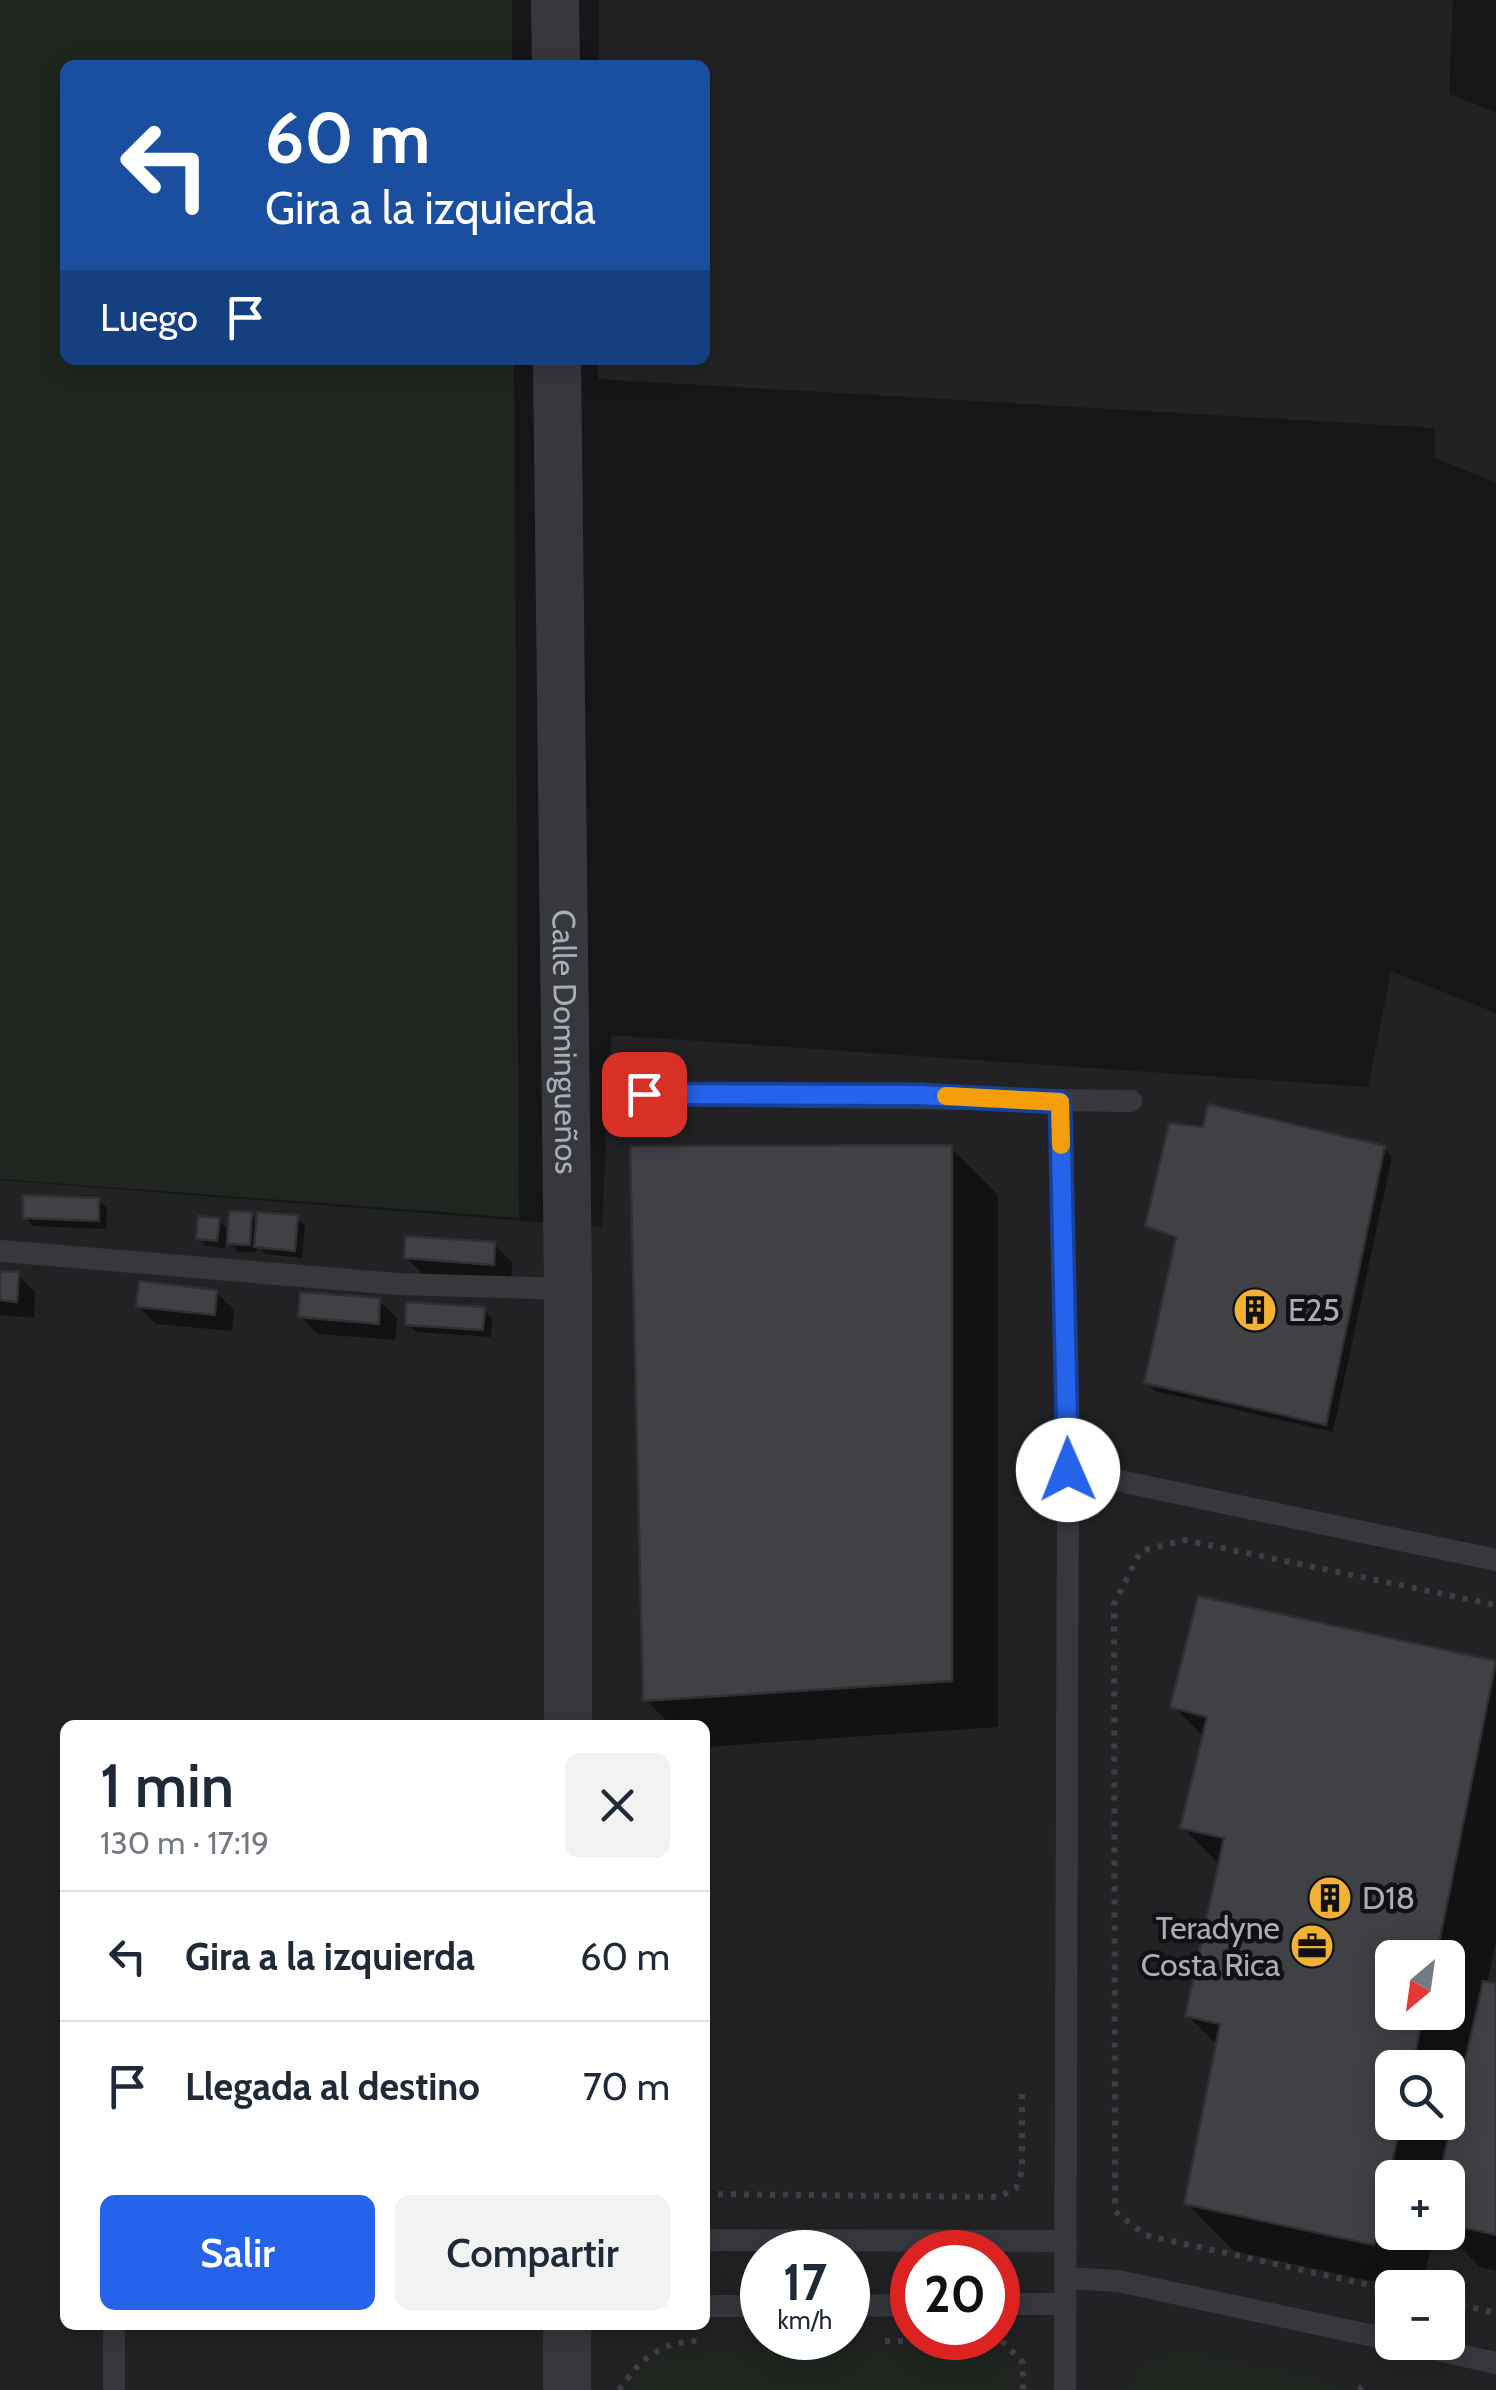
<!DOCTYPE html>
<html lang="es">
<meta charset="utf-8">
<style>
:root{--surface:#fff;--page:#f2f2f3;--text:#1f2937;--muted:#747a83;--line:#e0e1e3;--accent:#2563eb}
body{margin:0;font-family:Cabin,sans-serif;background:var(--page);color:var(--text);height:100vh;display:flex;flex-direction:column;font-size:38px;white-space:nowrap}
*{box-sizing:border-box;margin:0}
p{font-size:32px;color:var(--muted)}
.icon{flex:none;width:55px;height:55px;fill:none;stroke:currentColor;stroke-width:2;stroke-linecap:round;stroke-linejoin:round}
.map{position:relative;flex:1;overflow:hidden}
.details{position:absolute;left:60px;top:1720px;width:650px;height:610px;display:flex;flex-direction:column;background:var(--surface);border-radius:15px;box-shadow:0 5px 25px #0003}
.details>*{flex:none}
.hud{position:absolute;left:60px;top:60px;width:650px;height:305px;border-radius:15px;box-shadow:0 5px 25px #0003;background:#1a4fa0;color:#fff;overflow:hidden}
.needle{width:65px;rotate:209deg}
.tools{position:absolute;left:1375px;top:1940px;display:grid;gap:20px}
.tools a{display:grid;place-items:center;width:90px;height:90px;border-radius:15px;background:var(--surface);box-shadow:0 5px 25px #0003;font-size:50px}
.speed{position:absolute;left:740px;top:2230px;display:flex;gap:20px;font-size:50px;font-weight:700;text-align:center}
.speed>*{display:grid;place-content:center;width:130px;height:130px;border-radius:50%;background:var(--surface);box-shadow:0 5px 25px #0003;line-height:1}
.speed small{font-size:25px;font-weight:400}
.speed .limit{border:15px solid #d22;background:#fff;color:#111}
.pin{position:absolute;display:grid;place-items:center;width:85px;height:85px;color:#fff;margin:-42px;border-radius:20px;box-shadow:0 5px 15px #0006}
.me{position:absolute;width:110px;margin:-55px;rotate:359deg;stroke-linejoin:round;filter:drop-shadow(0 0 8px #0008)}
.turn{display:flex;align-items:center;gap:35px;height:210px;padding:0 40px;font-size:45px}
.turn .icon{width:130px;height:130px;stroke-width:2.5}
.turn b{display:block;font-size:70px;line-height:85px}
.then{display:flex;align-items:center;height:95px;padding:0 40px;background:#0003;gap:20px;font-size:38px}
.round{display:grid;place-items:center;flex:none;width:105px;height:105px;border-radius:15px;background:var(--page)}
.summary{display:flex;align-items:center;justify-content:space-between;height:170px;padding:0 40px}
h1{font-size:60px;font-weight:600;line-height:75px}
.primary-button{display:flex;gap:20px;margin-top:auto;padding:20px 40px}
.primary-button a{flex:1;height:115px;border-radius:15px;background:var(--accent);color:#fff;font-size:40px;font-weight:600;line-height:115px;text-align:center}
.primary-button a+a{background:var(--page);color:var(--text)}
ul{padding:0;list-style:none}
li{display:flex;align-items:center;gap:30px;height:130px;padding:0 40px;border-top:2px solid var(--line)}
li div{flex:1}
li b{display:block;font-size:38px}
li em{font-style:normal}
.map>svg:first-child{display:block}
.built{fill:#222225;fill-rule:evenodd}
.green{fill:#1e261f}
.shadow{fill:#0007;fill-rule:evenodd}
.building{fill:#404145;stroke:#303034;stroke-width:2.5}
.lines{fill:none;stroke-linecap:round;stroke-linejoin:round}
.path{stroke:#3d3f44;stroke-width:6;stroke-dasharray:5 8;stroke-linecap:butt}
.service{stroke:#37383d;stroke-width:22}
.minor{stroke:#37383d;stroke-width:48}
.route-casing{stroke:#184099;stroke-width:25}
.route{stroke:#2563eb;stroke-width:18}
.slow{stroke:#f59e0b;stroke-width:18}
.labels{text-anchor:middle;stroke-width:9;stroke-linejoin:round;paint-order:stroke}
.street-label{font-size:32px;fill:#a8adb8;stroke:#111113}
.poi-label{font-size:32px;fill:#a8adb8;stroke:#111113;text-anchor:start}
</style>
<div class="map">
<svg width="1496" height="2390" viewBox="0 0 1496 2390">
<rect width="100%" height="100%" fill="#161618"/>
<!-- built -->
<g class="built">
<polygon points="599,0 1453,0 1449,94 1496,112 1496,483 1435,458 1435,428 598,379 598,360 705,360 705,65 599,65"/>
<path d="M1391,971L1496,1013V2390H0V1180L602,1227L611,1035L1368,1087ZM65,1725H705V2325H65ZM1392,1958H1448V2012H1392ZM1392,2068H1448V2122H1392ZM1392,2178H1448V2232H1392ZM762,2252H848V2338H762ZM912,2252H998V2338H912ZM1392,2288H1448V2342H1392Z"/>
</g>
<!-- green -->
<g class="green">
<polygon points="0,0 512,0 512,65 65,65 65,360 514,360 519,1218 0,1179"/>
<polygon points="670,2352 998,2353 1013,2367 1012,2390 629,2390 643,2367"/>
<path d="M1189,2353L1336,2383L1335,2390H1127C1143,2360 1156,2356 1189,2353Z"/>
</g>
<!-- shadow -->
<g class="shadow">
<polygon points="951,1148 998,1195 998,1727 705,1747 705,1725 671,1725 646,1700"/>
<polygon points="1384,1148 1392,1157 1333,1432 1155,1391 1146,1382 1178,1241 1148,1225"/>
<polygon points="98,1200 107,1208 106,1229 33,1226 25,1217"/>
<polygon points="251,1215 258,1222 297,1218 305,1226 302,1258 265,1254 258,1247 257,1252 238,1252 226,1239 225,1248 207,1246 199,1238 219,1220 230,1232"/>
<polygon points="494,1244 512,1262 511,1282 424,1275 406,1258"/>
<polygon points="0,1273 18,1275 35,1292 34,1318 0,1315"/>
<polygon points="216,1292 234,1310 232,1331 156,1324 138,1306"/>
<polygon points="379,1301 397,1318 395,1340 318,1334 300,1316"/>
<polygon points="484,1310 492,1318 491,1337 416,1332 407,1324"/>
<path d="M1200,1599L1496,1663V1942L1487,1984L1496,1986V2271L1480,2267L1445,2232L1448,2178H1392V2232H1434L1422,2288H1403L1234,2251L1186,2203L1218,2046L1187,2015L1220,1865L1183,1828L1205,1738L1173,1706ZM1392,1958H1448V2012H1392ZM1392,2068H1448V2122H1392Z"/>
</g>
<!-- building -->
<g class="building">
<polygon points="1208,1104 1385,1146 1326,1425 1144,1383 1176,1237 1145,1226 1169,1123 1203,1127"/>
<polygon points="952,1145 952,1681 643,1701 630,1146"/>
<polygon points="23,1195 99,1198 99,1221 23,1218"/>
<polygon points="229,1211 252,1212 250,1245 227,1244"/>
<polygon points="257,1212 298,1215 295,1251 254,1247"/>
<polygon points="198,1216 220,1218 217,1241 196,1239"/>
<polygon points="405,1236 495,1242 494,1265 404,1258"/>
<polygon points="0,1271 19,1272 17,1302 0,1300"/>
<polygon points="139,1281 217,1290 215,1315 136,1307"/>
<polygon points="300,1292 380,1298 379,1324 298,1317"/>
<polygon points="406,1302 485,1307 483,1330 405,1325"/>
<polygon points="1198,1596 1496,1661 1436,1958 1392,1958 1392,2012 1424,2012 1412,2068 1392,2068 1392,2122 1401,2122 1374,2245 1184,2204 1220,2024 1185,2016 1224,1838 1180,1828 1207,1717 1170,1707"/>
<polygon points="1483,1981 1496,1984 1496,2235 1448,2224 1448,2178 1439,2178"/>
</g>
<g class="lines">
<!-- path -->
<g class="path">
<polyline points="705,2194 999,2197 1016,2188 1022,2171 1022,2094"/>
<polyline points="1392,2290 1145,2235 1115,2211 1114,1604 1141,1551 1184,1540 1496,1605"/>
<polyline points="1448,2302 1496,2313"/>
<polyline points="765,2341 847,2341"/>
<polyline points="885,2341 1002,2341 1023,2363 1023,2390"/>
<path d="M619,2390C642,2357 661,2341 702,2341"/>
<polyline points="1359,2390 1367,2380"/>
</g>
<!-- service -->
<g class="service">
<polyline points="644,1095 1131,1101"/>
<polyline points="1060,1103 1068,1470 1065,2390"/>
<polyline points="0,1251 397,1284 568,1289"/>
<polyline points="1068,1470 1496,1560"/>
<polyline points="705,2240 1066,2241"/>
<polyline points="1066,2278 1118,2281 1392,2340"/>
<polyline points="998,2304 1066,2304"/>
<polyline points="705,2306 762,2306"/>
<polyline points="848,2306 912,2305"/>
<polyline points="114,2325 114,2390"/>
<polyline points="1402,2342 1496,2363"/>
</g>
<!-- minor -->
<g class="minor">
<polyline points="555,0 556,65"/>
<path id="s1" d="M557,360L568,1289V1725"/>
<polyline points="567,2325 567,2390"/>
</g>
</g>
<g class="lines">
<defs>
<polyline id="route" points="644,1094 919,1095 1060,1102 1068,1470"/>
</defs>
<!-- route casing -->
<use href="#route" class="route-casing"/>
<!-- route -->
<use href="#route" class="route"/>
<!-- slow -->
<polyline class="slow" points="946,1096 1060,1102 1061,1145"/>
</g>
<!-- icons -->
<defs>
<symbol id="building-disc" viewBox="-11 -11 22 22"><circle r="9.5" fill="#f2b134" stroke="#111113"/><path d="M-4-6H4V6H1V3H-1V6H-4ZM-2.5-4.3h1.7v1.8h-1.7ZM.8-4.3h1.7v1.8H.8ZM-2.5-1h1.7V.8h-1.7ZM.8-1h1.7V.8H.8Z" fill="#111"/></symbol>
<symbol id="office-disc" viewBox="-11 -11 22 22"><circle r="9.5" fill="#f2b134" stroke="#111113"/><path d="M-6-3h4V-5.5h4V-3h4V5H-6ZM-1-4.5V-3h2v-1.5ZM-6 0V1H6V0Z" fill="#111"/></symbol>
</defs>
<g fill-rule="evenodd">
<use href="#building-disc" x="1230" y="1285" width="50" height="50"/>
<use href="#building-disc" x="1305" y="1873" width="50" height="50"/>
<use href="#office-disc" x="1287" y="1921" width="50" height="50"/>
</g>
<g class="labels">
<!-- street labels -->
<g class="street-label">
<text dy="11" stroke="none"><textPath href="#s1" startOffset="682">Calle Domingueños</textPath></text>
</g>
<!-- poi labels -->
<g class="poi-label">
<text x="1288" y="1321">E25</text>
<text x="1362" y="1909">D18</text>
<text x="1280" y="1939" text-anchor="end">Teradyne<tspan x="1280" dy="37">Costa Rica</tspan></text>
</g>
</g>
</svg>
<div class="tools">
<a><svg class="needle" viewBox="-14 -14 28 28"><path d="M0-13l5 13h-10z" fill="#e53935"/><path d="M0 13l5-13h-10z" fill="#747a83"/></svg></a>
<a><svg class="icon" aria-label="search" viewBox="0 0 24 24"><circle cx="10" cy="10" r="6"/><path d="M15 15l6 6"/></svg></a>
<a>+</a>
<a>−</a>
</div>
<div class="speed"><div>17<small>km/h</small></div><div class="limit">20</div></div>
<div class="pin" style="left:644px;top:1094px;background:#d93025"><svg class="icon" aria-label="arrive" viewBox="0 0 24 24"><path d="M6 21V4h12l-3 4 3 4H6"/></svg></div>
<svg class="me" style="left:1068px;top:1470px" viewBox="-20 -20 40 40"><circle r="19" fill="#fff"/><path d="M0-13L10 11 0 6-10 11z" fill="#2563eb"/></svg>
<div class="hud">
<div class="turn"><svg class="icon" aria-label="left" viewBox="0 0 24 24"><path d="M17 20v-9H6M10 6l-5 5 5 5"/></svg><div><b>60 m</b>Gira a la izquierda</div></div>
<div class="then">Luego<svg class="icon" aria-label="arrive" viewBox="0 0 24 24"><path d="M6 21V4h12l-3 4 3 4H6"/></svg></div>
</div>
<section class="details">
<div class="summary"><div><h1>1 min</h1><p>130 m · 17:19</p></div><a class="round"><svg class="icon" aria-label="close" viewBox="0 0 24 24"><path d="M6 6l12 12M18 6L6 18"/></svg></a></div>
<ul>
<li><svg class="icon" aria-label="left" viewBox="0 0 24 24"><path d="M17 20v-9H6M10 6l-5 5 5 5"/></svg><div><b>Gira a la izquierda</b></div><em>60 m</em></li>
<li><svg class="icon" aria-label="arrive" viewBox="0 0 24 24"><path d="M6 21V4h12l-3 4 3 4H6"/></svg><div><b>Llegada al destino</b></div><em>70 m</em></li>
</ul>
<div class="primary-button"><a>Salir</a><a>Compartir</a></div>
</section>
</div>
